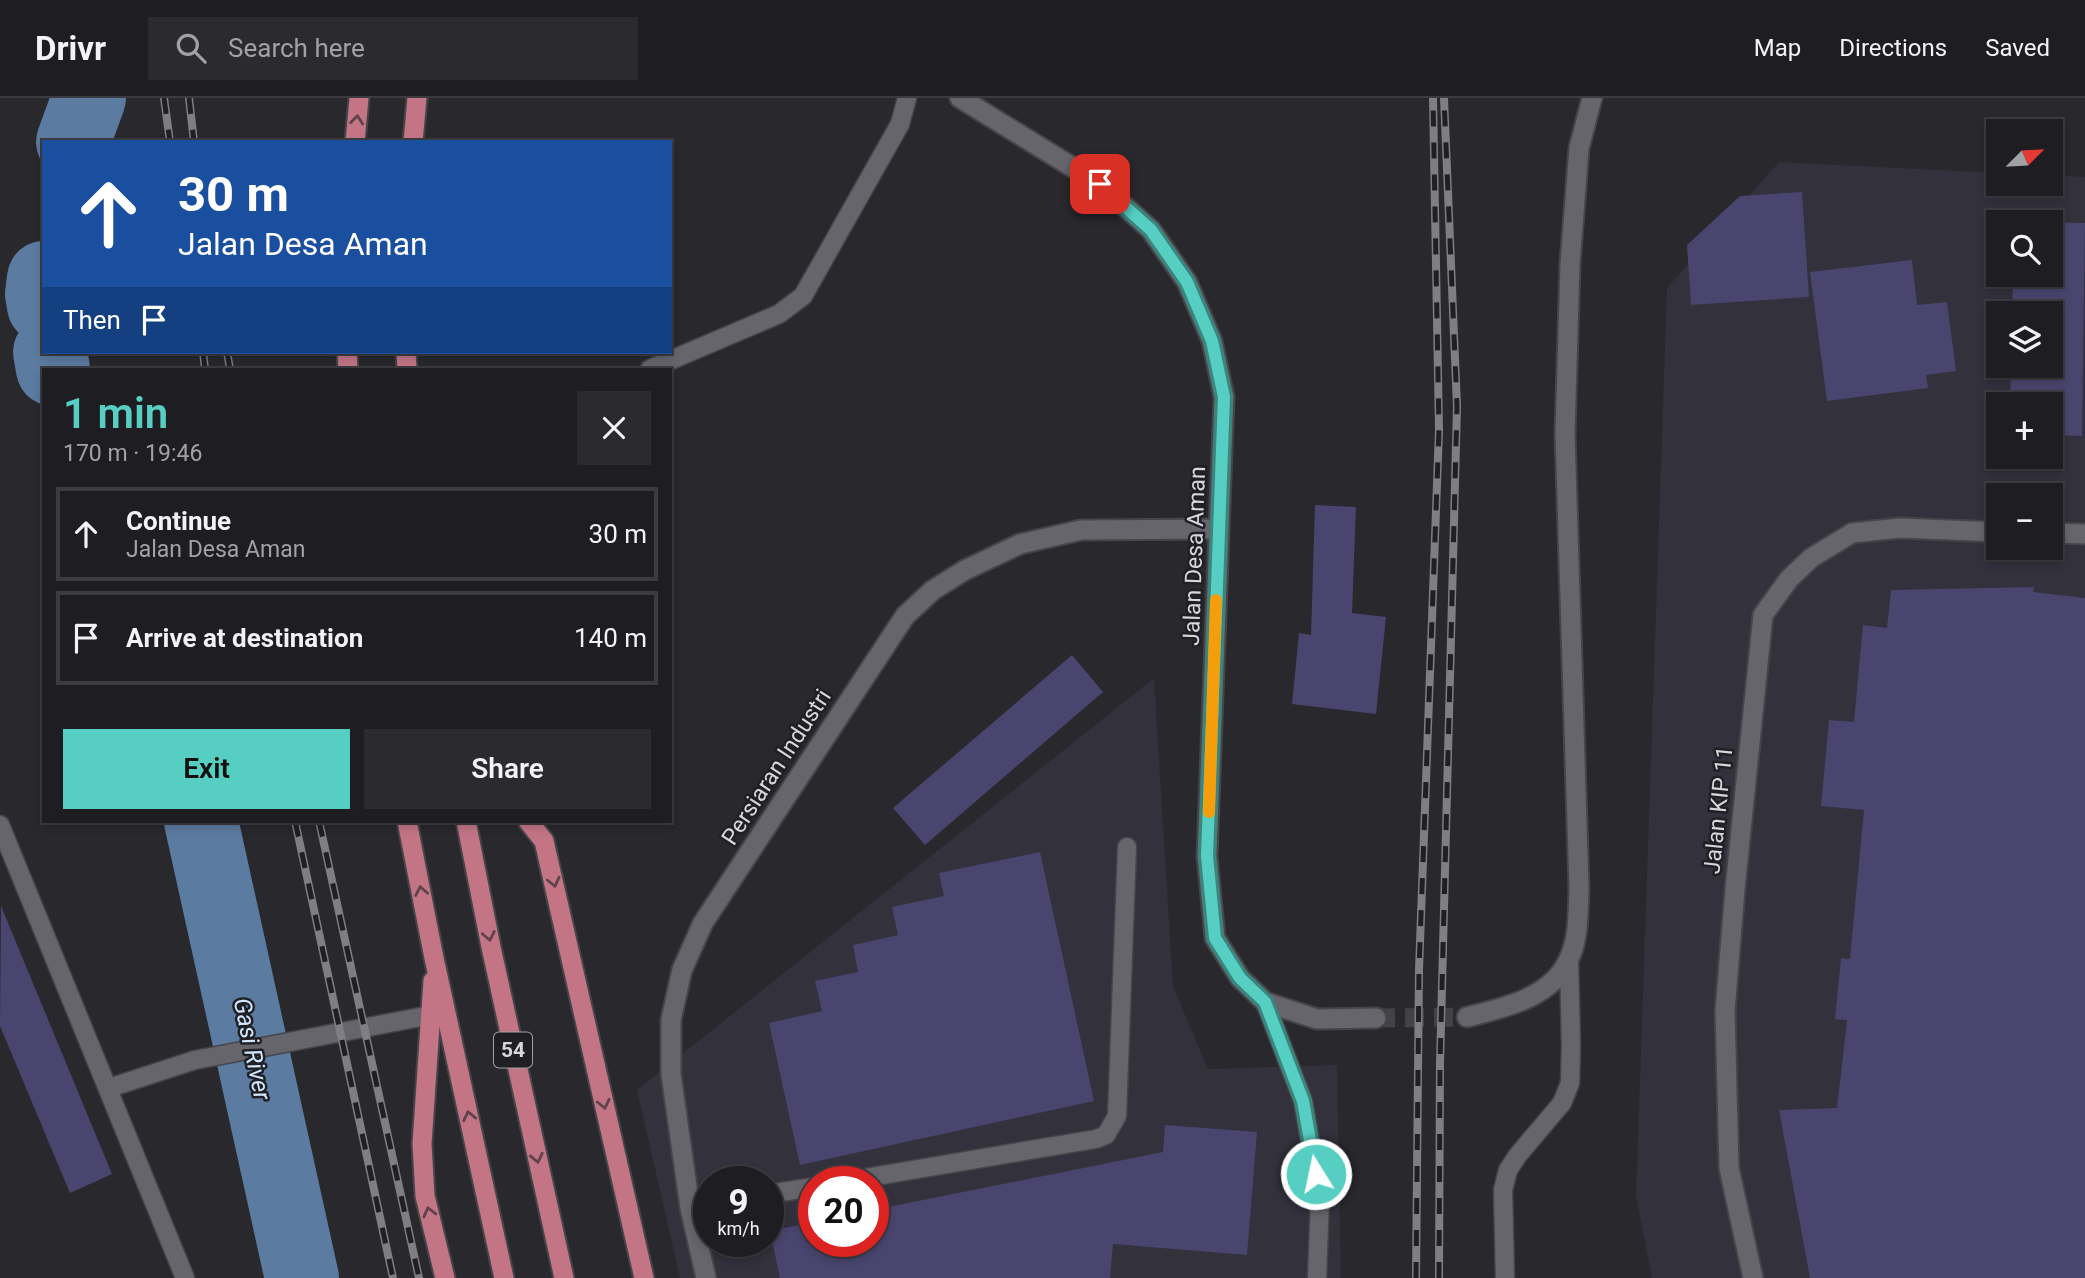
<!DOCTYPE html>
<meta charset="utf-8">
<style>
:root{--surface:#1e1e22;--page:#2b2b2f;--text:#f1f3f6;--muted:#a1a2a5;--line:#3c3c40;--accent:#57cec2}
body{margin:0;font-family:Roboto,sans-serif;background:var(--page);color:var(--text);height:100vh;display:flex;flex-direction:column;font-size:26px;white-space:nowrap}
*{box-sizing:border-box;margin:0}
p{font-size:23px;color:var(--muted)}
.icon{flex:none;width:38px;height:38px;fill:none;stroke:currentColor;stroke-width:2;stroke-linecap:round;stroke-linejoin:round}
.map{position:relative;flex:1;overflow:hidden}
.sheet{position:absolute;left:42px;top:270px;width:630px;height:455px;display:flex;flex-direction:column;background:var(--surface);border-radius:0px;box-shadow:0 4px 10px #0003,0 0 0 2px var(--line)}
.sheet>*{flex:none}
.hud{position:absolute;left:42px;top:42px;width:630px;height:214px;border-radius:0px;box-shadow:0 4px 10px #0003,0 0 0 2px var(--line);background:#1a4fa0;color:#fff;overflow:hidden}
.needle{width:46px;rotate:66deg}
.controls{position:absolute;left:1986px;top:21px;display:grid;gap:14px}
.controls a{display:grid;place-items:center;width:77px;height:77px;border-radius:0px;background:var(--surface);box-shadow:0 4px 10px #0003,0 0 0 2px var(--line);font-size:35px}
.speed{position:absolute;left:693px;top:1068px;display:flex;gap:14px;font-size:35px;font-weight:700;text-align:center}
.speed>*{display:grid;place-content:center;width:91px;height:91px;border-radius:50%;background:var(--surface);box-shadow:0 4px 10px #0003,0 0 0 2px var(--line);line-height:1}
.speed small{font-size:18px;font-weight:400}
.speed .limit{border:10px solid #d22;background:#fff;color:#111}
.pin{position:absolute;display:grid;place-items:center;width:60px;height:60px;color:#fff;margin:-30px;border-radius:14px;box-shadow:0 4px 10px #0006}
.me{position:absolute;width:77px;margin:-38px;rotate:350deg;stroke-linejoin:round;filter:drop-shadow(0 0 5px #0008)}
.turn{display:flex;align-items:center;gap:24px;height:147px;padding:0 21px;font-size:32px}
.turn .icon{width:91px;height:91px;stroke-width:2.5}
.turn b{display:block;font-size:49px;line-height:60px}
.then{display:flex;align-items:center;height:66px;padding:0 21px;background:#0003;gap:14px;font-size:26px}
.round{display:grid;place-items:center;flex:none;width:74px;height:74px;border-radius:0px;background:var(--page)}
.summary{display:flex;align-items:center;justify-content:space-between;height:119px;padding:0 21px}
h1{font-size:42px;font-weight:600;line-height:52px;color:var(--accent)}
.action{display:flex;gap:14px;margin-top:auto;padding:14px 21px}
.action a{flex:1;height:80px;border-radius:0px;background:var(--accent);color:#111;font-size:28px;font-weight:600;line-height:80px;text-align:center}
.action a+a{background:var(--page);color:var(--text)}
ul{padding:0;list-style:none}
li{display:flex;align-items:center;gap:21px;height:94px;margin:0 14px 10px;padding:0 7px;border:4px solid var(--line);border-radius:0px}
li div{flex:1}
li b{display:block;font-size:26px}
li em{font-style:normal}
header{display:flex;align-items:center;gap:42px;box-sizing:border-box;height:98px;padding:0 35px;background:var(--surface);border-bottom:2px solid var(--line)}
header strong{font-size:33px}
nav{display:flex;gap:38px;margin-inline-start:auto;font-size:24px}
.search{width:490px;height:63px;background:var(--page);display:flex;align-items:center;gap:18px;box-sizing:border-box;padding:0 24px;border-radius:0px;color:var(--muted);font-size:26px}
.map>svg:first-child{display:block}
.built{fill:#32313c;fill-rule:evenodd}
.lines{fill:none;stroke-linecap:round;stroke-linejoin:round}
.river{stroke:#5c7ba0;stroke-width:74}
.building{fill:#49456e}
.tertiary-tunnel{stroke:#424247;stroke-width:19;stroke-dasharray:19 10;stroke-linecap:butt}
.service-casing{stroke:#454549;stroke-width:21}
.minor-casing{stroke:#454549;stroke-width:23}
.tertiary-casing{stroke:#454549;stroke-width:23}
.trunk-casing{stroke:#454549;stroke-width:23}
.service{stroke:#66656c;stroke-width:18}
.minor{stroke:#66656c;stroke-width:19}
.tertiary{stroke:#66656c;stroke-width:19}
.trunk{stroke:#c37586;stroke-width:19}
.rail-casing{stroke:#7e7e83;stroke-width:8}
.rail{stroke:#1f1f24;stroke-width:5;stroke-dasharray:16;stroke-linecap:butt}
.oneway{stroke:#61414b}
.route-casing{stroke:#39867e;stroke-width:18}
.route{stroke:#57cec2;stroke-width:12}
.slow{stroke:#f59e0b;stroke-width:12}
.labels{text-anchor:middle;stroke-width:5;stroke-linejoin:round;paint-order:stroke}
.shield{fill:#1f1f24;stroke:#a0a0a5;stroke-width:2}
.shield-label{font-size:21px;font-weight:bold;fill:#d8d8dc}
.street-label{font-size:23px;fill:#d8d8dc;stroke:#1f1f24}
.water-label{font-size:24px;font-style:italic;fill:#d3e7ff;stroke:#1f1f24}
</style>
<header>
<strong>Drivr</strong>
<div class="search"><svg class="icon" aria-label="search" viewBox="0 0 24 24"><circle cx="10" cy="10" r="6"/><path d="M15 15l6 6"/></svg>Search here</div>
<nav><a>Map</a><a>Directions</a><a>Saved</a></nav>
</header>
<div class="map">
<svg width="2085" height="1180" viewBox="0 0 2085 1180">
<rect width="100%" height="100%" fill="#28282d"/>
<!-- built -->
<g class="built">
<path d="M1779,64L1998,75V86H2051V77L2085,79V1180H1652L1636,1099L1667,190ZM1998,124H2051V177H1998ZM1998,215H2051V268H1998ZM1998,306H2051V359H1998ZM1998,397H2051V450H1998Z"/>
<path d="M1154,580L1173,888L1208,971L1337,967L1341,1180H680L637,992ZM709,1083H768V1143H709ZM814,1083H873V1143H814Z"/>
</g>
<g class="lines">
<!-- river -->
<g class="river">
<polyline points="73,44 89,0"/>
<polyline points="44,180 42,196 44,208"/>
<polyline points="50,254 53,271"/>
<polyline points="201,723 302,1180"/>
</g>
</g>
<!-- building -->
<g class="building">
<polygon points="1802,94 1809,199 1691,207 1687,147 1740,98"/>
<polygon points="2014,123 2085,125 2082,338 2051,337 2051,306 2010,306 2011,268 2051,268 2051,215 2012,215 2013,177 2051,177 2051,124"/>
<polygon points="1912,162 1917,207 1947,204 1956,273 1926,277 1928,290 1827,303 1810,174"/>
<polygon points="1315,407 1356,409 1352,515 1386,519 1376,616 1292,606 1299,535 1311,537"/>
<polygon points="2034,489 2033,494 2085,500 2085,1180 1810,1180 1779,1012 1837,1010 1847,922 1835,921 1841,860 1850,861 1864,712 1821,708 1829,622 1854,624 1863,527 1887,530 1891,492"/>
<polygon points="1072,557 1103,594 925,747 893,710"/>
<polygon points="1040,754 1094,1003 800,1067 769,925 822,913 815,883 858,874 853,847 898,837 892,809 944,798 939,775"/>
<polygon points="1,808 112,1076 70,1095 0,928"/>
<polygon points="1165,1027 1257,1034 1247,1157 1113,1146 1110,1180 780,1180 770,1133 814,1124 814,1143 873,1143 873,1112 1163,1054"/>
</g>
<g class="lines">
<!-- tertiary-tunnel -->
<polyline class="tertiary-tunnel" points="1376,920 1467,919"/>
<defs>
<g id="service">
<polyline points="650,271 779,216 803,198 900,26 907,0"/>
<polyline points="0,727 185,1180"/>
<polyline points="1265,904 1303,1003 1320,1100 1317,1180"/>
<polyline points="109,990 195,962 431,917"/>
<polyline points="847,1083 1096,1041 1106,1037 1117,1018 1127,749"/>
<polyline points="768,1096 814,1089"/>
<polyline points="690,1110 709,1106"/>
<polyline points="1505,1180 1503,1092 1508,1072 1518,1057 1562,1005 1570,985 1571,949 1569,862"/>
</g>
<g id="minor">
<polyline points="2051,435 2085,436"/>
<polyline points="1753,1180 1729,1070 1725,913 1735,791 1763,517 1789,481 1811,460 1852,435 1900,430 1998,434"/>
</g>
<g id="tertiary">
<polyline points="960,0 1100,86 1151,132 1187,184 1212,243 1224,299 1207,758 1215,840 1240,880 1265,904 1317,921 1376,920"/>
<path d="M1467,919C1503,910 1552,900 1569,861C1579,840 1578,814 1579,791L1565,336L1570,166L1579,50L1592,0"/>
<polyline points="706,1180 690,1110 671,976 671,922 682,872 703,825 905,518 933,492 965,472 1020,446 1081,432 1219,431"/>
</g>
<g id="trunk">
<polyline points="355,44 359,0"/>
<polyline points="413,44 417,0"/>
<polyline points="347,254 348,271"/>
<polyline points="406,254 407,271"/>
<polyline points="407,723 434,860 504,1180"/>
<polyline points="466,723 491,849 564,1180"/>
<polyline points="528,723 544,743 644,1180"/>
<polyline points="433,883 422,1046 425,1098 445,1180"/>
</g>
</defs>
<!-- service casing -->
<use href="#service" class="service-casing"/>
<!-- minor casing -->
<use href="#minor" class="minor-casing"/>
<!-- tertiary casing -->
<use href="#tertiary" class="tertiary-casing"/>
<!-- trunk casing -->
<use href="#trunk" class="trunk-casing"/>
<!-- service -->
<use href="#service" class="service"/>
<!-- minor -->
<use href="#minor" class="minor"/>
<!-- tertiary -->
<use href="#tertiary" class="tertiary"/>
<!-- trunk -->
<use href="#trunk" class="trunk"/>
<defs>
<g id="rail">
<polyline points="164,0 170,44"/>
<polyline points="189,0 194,44"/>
<polyline points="203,254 205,271"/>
<polyline points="227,254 230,271"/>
<polyline points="295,723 393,1180"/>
<polyline points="319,723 419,1180"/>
<polyline points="1416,1180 1419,872 1439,332 1433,0"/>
<polyline points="1439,1180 1440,966 1457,308 1444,0"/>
</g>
</defs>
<!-- rail casing -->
<use href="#rail" class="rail-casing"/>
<!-- rail -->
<use href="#rail" class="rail"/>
</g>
<!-- one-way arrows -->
<defs><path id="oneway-chevron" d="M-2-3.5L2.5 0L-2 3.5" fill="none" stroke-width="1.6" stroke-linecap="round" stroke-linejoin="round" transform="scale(1.75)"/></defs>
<g class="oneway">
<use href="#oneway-chevron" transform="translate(357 22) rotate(-84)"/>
<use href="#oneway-chevron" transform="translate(554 784) rotate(77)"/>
<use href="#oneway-chevron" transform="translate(421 793) rotate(-101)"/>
<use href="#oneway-chevron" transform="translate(489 838) rotate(79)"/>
<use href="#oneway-chevron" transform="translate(604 1006) rotate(77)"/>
<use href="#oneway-chevron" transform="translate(469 1018) rotate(-102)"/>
<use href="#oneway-chevron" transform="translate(537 1060) rotate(78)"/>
<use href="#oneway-chevron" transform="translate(429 1114) rotate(-104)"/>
</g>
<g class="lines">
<defs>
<polyline id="route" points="1100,86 1151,132 1187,184 1212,243 1224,299 1207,758 1215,840 1240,880 1265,904 1303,1003 1316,1076"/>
</defs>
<!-- route casing -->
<use href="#route" class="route-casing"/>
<!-- route -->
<use href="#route" class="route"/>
<!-- slow -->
<polyline class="slow" points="1209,714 1216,502"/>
</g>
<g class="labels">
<!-- shield labels -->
<rect class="shield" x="494" y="934.5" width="38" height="35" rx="5"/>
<g class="shield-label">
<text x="513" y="959">54</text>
</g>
<!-- street labels -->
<g class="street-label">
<text transform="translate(1194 458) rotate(-88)" y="8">Jalan Desa Aman</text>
<text transform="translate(776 669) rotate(-57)" y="8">Persiaran Industri</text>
<text transform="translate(1718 712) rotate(-84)" y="8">Jalan KIP 11</text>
</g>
<!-- water labels -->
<g class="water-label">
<text transform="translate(252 951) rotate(78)" y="8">Gasi River</text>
</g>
</g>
</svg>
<div class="controls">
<a><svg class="needle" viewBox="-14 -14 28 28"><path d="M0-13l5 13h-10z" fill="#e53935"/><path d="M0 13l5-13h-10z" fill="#a1a2a5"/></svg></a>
<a><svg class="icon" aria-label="search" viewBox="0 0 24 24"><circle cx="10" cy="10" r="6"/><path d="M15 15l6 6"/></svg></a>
<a><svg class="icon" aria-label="layers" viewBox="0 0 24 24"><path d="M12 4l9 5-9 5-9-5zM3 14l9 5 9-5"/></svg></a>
<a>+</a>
<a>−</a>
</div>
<div class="speed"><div>9<small>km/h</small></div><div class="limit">20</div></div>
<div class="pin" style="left:1100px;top:86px;background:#d93025"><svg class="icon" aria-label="arrive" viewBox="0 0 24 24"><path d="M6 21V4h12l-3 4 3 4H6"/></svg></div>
<svg class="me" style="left:1316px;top:1076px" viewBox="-20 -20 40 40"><circle r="17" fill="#57cec2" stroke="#fff" stroke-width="3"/><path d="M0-11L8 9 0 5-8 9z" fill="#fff"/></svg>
<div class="hud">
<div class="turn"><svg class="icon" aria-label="ahead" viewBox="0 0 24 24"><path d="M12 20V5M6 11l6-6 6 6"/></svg><div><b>30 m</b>Jalan Desa Aman</div></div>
<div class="then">Then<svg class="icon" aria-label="arrive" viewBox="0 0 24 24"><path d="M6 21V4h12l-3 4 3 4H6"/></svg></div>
</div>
<section class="sheet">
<div class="summary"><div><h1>1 min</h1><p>170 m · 19:46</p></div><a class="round"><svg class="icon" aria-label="close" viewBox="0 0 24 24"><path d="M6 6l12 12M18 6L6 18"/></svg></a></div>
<ul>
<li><svg class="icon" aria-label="ahead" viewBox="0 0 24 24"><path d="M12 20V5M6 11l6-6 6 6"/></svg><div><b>Continue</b><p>Jalan Desa Aman</p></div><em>30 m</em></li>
<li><svg class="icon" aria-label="arrive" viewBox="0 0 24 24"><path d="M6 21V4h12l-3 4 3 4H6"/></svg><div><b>Arrive at destination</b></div><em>140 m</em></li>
</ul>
<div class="action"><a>Exit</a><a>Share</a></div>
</section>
</div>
